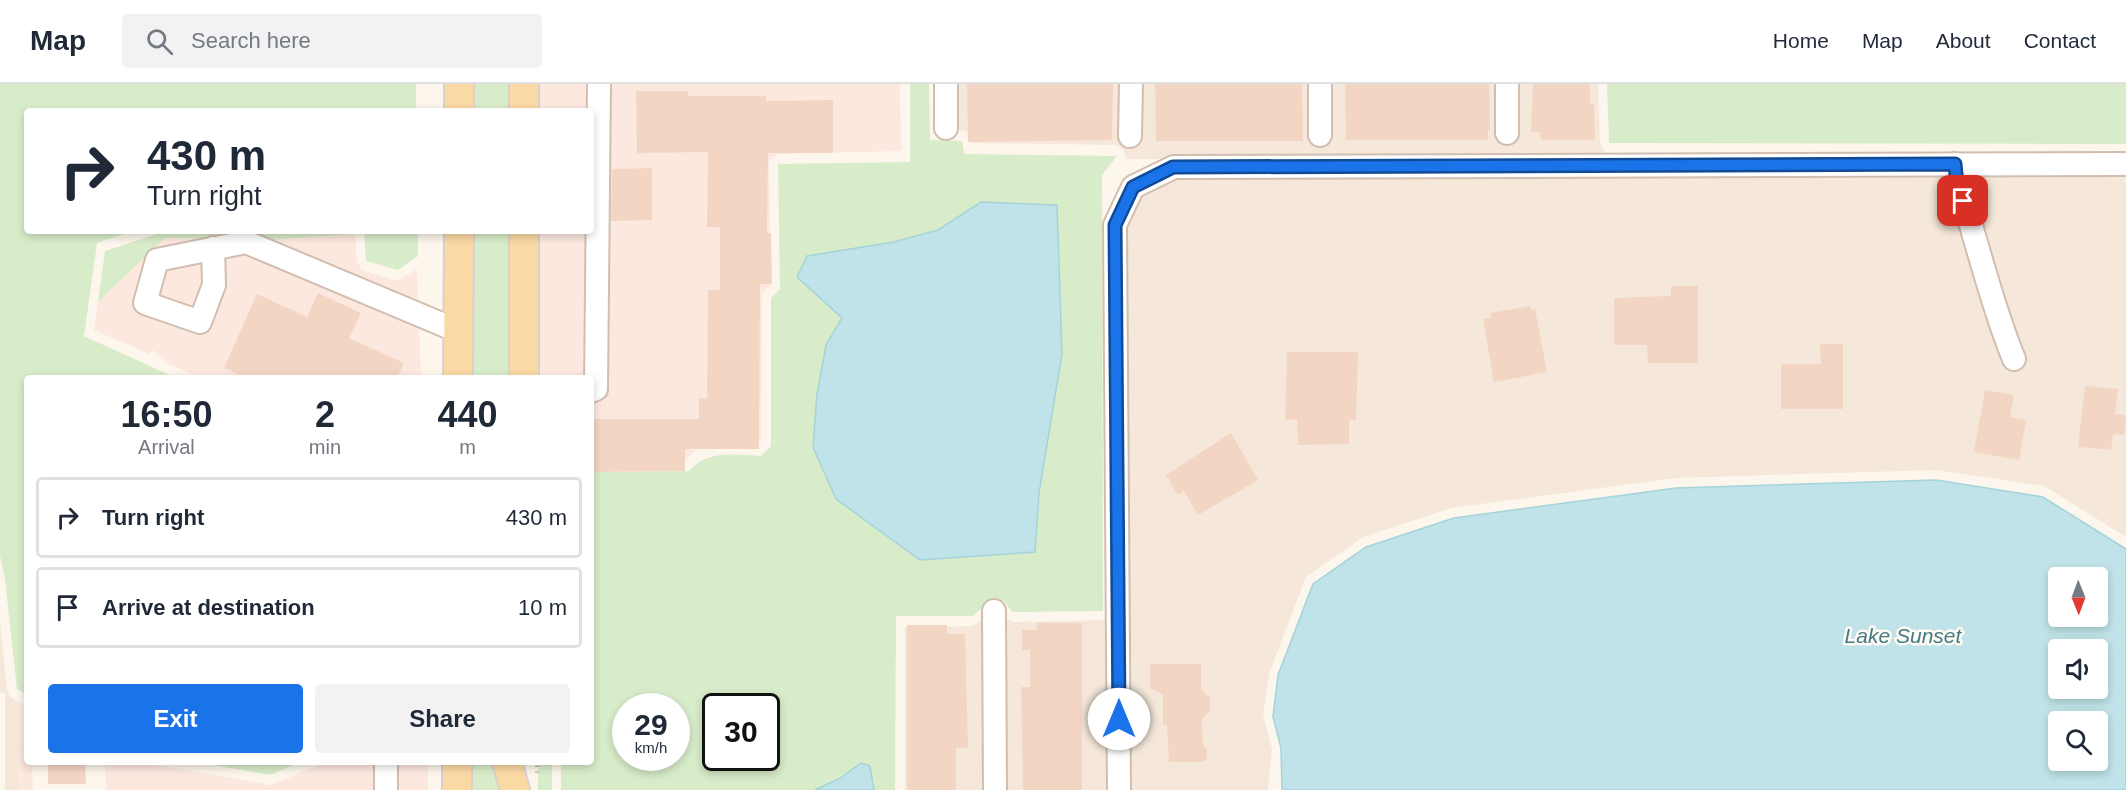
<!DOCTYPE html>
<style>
:root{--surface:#fff;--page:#f2f2f3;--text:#1f2937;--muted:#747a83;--line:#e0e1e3;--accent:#1a73e8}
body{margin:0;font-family:Helvetica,sans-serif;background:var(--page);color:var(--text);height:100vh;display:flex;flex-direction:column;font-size:22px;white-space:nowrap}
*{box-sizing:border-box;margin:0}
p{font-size:20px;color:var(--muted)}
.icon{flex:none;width:33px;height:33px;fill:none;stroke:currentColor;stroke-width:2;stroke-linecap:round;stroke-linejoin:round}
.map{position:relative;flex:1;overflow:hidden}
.side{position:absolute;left:24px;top:291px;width:570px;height:390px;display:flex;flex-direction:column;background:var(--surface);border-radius:6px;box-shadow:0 3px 9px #0003}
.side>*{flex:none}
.hud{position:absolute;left:24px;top:24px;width:570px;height:126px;border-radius:6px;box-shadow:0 3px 9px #0003;background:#fff;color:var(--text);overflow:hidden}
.needle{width:39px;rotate:179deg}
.buttons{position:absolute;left:2048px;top:483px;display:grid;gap:12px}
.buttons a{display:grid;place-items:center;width:60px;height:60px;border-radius:6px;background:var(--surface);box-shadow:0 3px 9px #0003;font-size:30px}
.speed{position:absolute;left:612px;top:609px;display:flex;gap:12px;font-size:30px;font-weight:700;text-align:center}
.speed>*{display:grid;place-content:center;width:78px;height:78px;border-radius:50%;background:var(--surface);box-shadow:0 3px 9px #0003;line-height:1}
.speed small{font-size:15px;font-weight:400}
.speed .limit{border:3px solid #111;border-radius:9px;background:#fff;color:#111}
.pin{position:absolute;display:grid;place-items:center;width:51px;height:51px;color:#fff;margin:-26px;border-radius:12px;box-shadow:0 3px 9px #0006}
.me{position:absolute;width:66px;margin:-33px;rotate:0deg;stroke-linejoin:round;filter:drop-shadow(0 0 4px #0008)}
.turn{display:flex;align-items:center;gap:21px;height:126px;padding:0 24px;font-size:27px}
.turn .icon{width:78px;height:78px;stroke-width:2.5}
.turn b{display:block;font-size:42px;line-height:51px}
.eta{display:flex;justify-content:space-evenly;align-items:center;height:102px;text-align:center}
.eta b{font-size:36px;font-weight:800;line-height:42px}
.cta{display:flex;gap:12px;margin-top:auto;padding:12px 24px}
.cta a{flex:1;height:69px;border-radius:6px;background:var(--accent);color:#fff;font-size:24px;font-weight:800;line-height:69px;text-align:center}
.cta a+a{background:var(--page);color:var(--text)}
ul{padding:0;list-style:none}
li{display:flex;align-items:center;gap:18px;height:81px;margin:0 12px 9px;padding:0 12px;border:3px solid var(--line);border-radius:6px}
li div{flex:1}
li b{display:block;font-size:22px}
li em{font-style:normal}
header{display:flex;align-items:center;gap:36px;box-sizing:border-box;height:84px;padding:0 30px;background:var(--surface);border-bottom:2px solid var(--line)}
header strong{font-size:28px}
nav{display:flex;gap:33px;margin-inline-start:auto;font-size:21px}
.search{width:420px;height:54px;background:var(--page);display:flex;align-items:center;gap:15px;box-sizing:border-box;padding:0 21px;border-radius:6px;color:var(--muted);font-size:22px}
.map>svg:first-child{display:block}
.residential{fill:#f5e8da}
.commercial{fill:#fde8e0}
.green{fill:#d8ecc9;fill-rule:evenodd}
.water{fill:#bfe3e8;stroke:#a5d3da;stroke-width:1.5;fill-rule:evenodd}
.building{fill:#f3d5c3}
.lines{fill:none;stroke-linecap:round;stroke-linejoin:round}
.minor-casing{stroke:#d1beb0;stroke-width:26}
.major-casing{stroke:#dad1cd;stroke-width:32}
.path{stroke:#d9b8a5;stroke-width:4;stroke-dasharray:1.5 4.5;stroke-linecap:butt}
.minor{stroke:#fff;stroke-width:22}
.major{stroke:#fbd9a5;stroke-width:28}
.route-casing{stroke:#114b97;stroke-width:15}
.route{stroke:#1a73e8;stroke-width:10}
.labels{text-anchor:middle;stroke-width:5;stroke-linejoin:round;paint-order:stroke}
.water-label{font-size:21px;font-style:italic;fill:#437c86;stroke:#fffaf3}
</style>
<header>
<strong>Map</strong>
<div class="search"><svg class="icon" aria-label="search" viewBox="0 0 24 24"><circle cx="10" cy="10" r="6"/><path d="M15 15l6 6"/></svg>Search here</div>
<nav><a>Home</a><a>Map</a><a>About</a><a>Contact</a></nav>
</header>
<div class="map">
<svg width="2126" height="706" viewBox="0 0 2126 706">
<rect width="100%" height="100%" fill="#fdf6ec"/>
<!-- residential -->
<g class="residential">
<polygon points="938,0 1598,0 1600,59 1606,69 1173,71 1162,75 1126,75 1124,66 1117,61 972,59 970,51 966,47 939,45"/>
<polygon points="2126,92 2126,453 2044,402 1936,386 1676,394 1451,424 1363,453 1306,493 1269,590 1263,631 1272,666 1268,706 1130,706 1126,144 1141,113 1176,95"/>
<polygon points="1005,534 1013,538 1107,536 1108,706 1005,706"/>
<polygon points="983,535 984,706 905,706 905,543 973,542"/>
<polygon points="0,537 7,606 10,613 17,617 19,706 5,706 5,609 0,609"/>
</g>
<!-- commercial -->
<g class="commercial">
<polygon points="538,0 900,0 901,67 778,70 769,77 771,200 763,209 762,214 761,357 758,361 721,360 697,365 684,377 591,375 591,294 539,294 538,147 591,147 591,27 538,27"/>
<polygon points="355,150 357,178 362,186 398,197 417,185 421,294 201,294 169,280 153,266 149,270 94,246 98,218 165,154 270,156"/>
<polygon points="17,617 27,622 27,678 32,678 33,706 19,706"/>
<polygon points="105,678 140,678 271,701 327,678 428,678 428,706 106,706"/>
</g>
<!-- green -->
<g class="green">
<polygon points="0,0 416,0 416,27 27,27 27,147 133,147 97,159 84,252 176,294 27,294 27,611 17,605 5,495 0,472"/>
<rect x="474" y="0" width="40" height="27"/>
<path d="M910,0H929L930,56L962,57L964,70L1117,72L1102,91L1103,527L1012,528L1004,517L992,516L973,532H896L895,706H874V696L855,684L815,706H561V678H591V388L689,387C708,365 734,371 761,372L771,362V214L780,205L778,80L910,78ZM981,118L1062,270L1039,409L1035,468L920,476L836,415L813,363L817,310L826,262L842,234L797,193L894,158L938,146ZM626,622H676V674H626ZM716,622H766V674H716Z"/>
<polygon points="1607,0 2126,0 2126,60 1609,59"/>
<polygon points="166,147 355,147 355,150 270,156 165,154 98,218 105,167"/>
<polygon points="364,147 418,147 418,172 398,186 366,177"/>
<polygon points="474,147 514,147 513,294 473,294"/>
<polygon points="197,678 301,678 270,691"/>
<rect x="472" y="678" width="41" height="28"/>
<rect x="538" y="678" width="14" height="28"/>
</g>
<!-- water -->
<g class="water">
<polygon points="981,118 1057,121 1062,270 1039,409 1035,468 920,476 836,415 813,363 817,310 826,261 842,234 797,193 807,172 894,158 938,146"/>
<path d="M1936,396L2043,413L2126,465V706H1282L1281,664L1273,633L1278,591L1313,500L1366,463L1454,434L1676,404ZM2058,494H2097V532H2058ZM2058,566H2097V604H2058ZM2058,638H2097V676H2058Z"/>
<polygon points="861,679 870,682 874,706 815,706 840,694"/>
</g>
<!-- building -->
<g class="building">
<polygon points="967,0 1113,0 1112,56 968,58"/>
<polygon points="1155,0 1302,0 1303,57 1156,57"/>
<polygon points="1345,0 1489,0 1490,46 1488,46 1488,56 1346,56"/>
<polygon points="1533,0 1590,0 1590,20 1594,20 1595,56 1541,56 1540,48 1531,48"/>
<polygon points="636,7 688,7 688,12 766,12 766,17 833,16 833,69 768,69 767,149 771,149 772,200 760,200 759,365 685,365 685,387 591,388 591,335 699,335 699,314 707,314 708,206 720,206 720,143 707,143 708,68 637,69"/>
<polygon points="652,84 652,136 611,137 612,85"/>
<polygon points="1671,202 1698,202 1698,279 1648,279 1647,261 1614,261 1614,214 1671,212"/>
<polygon points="318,209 361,229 349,254 404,279 397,294 246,294 224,284 257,210 307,233"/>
<polygon points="1530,222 1531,226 1535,225 1547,288 1494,298 1483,235 1491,234 1490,229"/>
<polygon points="1820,260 1843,260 1843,325 1781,325 1781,280 1821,280"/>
<polygon points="1287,268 1358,268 1356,336 1349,336 1349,360 1298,361 1297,335 1285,336"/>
<polygon points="2085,302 2118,305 2115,330 2126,331 2126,334 2124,351 2113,350 2111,366 2078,363"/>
<polygon points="1985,306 2014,311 2010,333 2026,336 2019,376 1974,368"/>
<polygon points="1231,349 1258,396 1198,431 1184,407 1178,411 1166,391"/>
<polygon points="1037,539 1082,539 1082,706 1023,706 1021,603 1030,603 1030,566 1022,566 1022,546 1037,546"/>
<polygon points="907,541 947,541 947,550 965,550 968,664 956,664 956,706 907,706"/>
<polygon points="1150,580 1201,580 1201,605 1210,614 1210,626 1202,635 1203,661 1207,665 1207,674 1203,678 1169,678 1167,641 1163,641 1163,611 1150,604"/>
<polygon points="48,678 85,678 86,700 48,700"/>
</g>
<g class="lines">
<defs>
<g id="minor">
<polyline points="1320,0 1320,51"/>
<polyline points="1507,0 1507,49"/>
<polyline points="946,44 946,0"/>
<polyline points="1130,52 1131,0"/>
<path d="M1955,80C1958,106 1968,127 1974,152C1987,195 1997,234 2014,275"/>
<polyline points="213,164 214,201 200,238 145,219 157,176 246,158 458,247"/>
<polyline points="591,307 596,305 599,0"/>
<polyline points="994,527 995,706"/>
<polyline points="386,678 386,706"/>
<polyline points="1119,706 1115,141 1133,103 1174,83 2126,80"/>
</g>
<g id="major">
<polyline points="459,27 459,0"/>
<polyline points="524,27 524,0"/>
<polyline points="458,294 459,147"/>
<polyline points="524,294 524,147"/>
<polyline points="507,678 515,706"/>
<polyline points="457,706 457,678"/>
</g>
</defs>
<!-- minor casing -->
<use href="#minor" class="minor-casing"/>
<!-- major casing -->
<use href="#major" class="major-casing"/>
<!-- path -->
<polyline class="path" points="537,689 537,678"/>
<!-- minor -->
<use href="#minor" class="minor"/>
<!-- major -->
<use href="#major" class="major"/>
</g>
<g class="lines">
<defs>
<polyline id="route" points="1119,635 1115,141 1133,103 1173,83 1955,80 1957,101 1963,117"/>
</defs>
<!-- route casing -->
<use href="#route" class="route-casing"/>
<!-- route -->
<use href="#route" class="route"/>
</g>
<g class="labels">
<!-- water labels -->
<g class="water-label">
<text x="1903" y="559">Lake Sunset</text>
</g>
</g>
</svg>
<div class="buttons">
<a><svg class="needle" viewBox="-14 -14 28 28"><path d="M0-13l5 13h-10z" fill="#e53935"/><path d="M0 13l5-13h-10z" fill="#747a83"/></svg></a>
<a><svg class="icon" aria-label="sound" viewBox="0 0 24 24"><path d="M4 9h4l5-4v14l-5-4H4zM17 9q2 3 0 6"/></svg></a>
<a><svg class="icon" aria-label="search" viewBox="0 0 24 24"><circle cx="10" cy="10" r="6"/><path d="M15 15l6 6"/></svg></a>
</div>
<div class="speed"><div>29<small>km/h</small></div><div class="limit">30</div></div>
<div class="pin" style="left:1963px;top:117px;background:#d93025"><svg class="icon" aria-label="arrive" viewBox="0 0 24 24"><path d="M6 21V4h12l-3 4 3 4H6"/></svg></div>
<svg class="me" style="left:1119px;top:635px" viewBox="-20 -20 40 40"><circle r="19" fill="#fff"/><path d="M0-13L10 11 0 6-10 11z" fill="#1a73e8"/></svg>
<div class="hud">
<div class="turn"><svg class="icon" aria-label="right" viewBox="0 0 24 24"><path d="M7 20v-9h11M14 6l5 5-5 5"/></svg><div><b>430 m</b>Turn right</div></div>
</div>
<section class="side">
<div class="eta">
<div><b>16:50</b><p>Arrival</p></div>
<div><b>2</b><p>min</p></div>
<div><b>440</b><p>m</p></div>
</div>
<ul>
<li><svg class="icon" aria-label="right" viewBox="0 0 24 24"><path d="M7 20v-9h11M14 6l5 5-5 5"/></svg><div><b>Turn right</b></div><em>430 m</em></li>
<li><svg class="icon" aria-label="arrive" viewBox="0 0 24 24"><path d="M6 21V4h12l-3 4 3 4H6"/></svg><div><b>Arrive at destination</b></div><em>10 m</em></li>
</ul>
<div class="cta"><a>Exit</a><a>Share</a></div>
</section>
</div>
